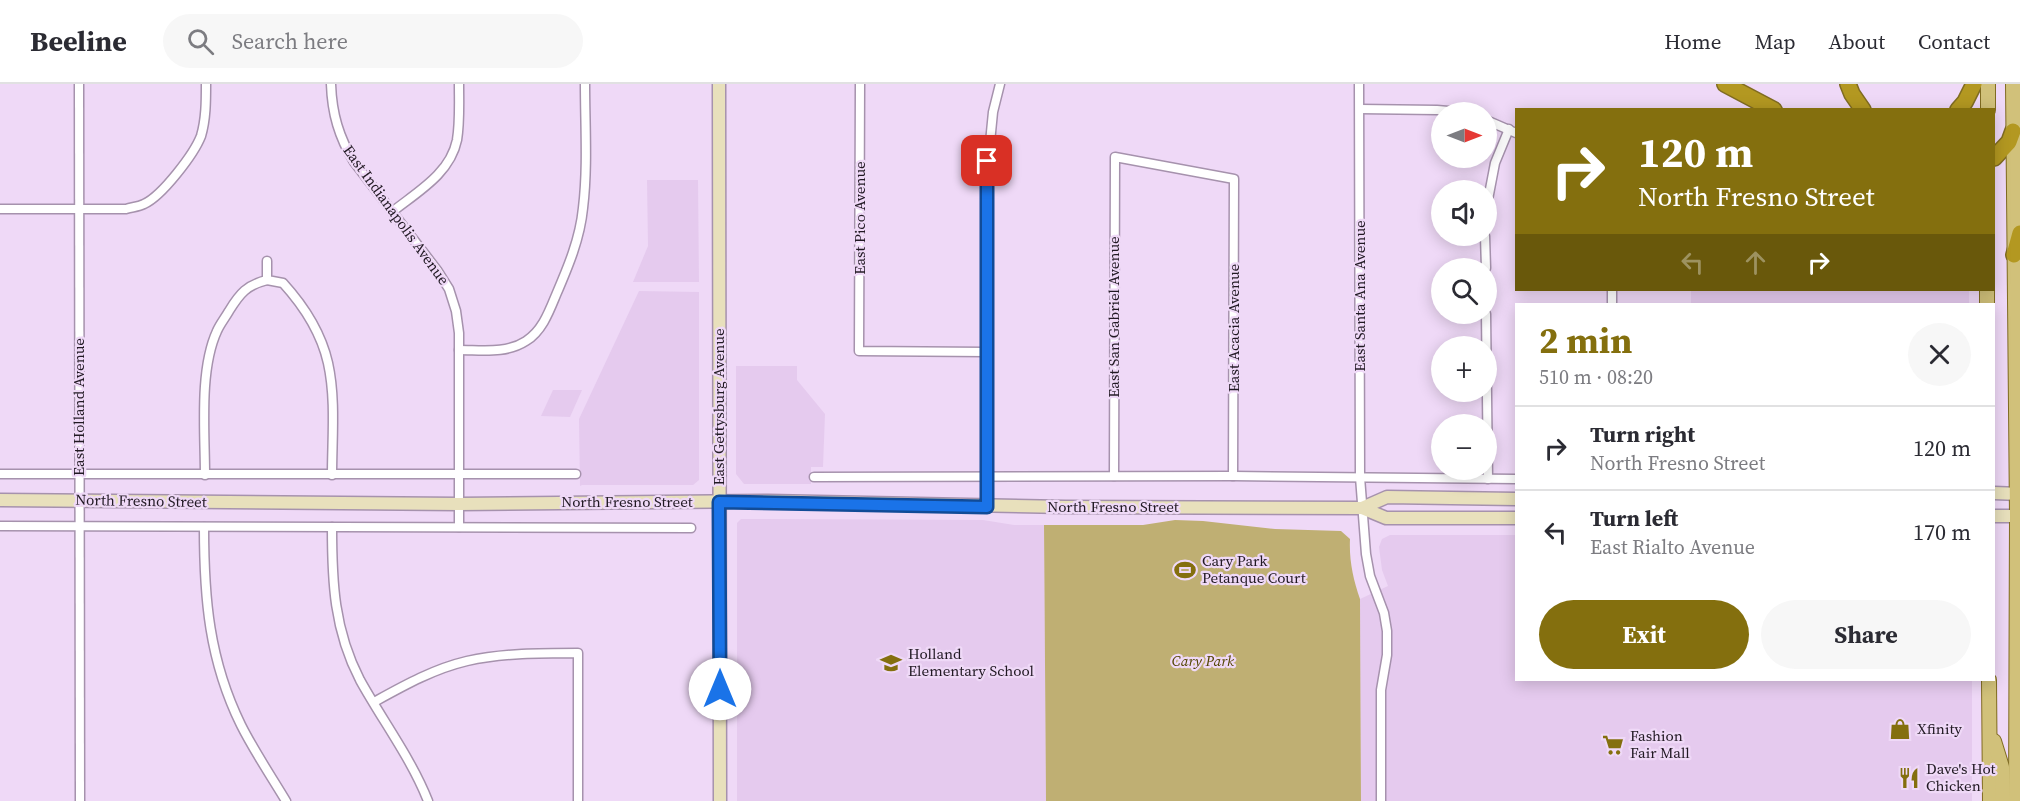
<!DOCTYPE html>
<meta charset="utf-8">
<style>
:root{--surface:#fff;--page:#f7f7f7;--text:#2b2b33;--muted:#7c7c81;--line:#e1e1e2;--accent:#846f0e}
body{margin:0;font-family:"Source Serif 4",serif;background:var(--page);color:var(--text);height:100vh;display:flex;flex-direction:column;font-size:22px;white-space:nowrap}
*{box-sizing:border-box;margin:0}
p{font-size:20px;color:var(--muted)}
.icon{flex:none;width:33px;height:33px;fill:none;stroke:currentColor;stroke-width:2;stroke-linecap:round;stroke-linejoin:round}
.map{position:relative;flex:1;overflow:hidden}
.drawer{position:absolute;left:1515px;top:219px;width:480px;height:378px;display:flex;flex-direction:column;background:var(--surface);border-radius:0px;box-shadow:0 3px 15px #0003}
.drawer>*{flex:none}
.hud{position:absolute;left:1515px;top:24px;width:480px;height:183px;border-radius:0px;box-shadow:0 3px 15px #0003;background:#846f0e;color:#fff;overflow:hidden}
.needle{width:39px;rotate:90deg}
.tools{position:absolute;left:1431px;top:18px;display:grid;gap:12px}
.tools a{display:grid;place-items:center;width:66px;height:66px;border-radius:50%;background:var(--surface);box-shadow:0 3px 15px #0003;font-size:30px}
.pin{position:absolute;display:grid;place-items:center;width:51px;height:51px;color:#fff;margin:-26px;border-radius:12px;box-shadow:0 3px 9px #0006}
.me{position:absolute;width:66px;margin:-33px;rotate:0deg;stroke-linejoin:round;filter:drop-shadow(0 0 4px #0008)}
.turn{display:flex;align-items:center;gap:21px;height:126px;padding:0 24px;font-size:27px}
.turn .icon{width:78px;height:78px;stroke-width:2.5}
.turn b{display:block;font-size:42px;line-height:51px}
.lanes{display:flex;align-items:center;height:57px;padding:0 24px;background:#0003;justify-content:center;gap:30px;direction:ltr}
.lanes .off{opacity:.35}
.round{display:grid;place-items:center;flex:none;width:63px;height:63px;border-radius:32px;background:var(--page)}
.head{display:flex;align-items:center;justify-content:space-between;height:102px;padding:0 24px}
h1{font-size:36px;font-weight:700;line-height:45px;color:var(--accent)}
.action{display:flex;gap:12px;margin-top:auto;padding:12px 24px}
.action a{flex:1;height:69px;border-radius:36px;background:var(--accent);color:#fff;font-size:24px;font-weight:700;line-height:69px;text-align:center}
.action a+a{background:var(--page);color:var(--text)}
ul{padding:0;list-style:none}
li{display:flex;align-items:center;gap:18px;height:84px;padding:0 24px;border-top:2px solid var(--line)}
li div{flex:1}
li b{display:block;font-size:22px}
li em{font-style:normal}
header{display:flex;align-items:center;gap:36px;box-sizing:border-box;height:84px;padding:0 30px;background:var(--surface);border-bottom:2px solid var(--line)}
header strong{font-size:28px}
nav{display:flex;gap:33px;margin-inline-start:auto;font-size:21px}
.search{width:420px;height:54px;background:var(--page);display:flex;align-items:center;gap:15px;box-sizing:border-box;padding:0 21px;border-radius:33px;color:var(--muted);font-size:22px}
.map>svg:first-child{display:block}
.built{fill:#e5caee}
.green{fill:#bfaf73}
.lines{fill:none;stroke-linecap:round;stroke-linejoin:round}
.street-casing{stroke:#a692ad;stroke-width:11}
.secondary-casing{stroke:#a692ad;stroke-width:15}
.primary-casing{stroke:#806c22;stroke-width:16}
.highway-casing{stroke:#806c22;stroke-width:18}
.street{stroke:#fff;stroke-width:8}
.secondary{stroke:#e8e0bc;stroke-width:12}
.primary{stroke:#d1c17a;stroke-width:14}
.highway{stroke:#b39821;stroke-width:15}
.route-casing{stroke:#114b97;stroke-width:15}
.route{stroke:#1a73e8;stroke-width:10}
.labels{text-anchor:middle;stroke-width:4.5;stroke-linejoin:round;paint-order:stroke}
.street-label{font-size:15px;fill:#211923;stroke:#efd9f7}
.poi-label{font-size:15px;fill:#211923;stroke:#efd9f7;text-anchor:start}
.park-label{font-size:15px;font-style:italic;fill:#524400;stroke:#efd9f7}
</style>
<header>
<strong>Beeline</strong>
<div class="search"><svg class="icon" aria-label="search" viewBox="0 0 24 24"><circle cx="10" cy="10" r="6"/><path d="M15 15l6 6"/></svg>Search here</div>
<nav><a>Home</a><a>Map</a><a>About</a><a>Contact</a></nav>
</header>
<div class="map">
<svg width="2020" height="717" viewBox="0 0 2020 717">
<rect width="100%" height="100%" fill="#efd9f7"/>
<!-- built -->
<g class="built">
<polygon points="647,96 698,96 699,198 633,198 648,162"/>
<polygon points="1691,206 1971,206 1969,207 1969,220 1691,220"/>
<polygon points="639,207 699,208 699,396 693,401 582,401 580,402 579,335"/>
<polygon points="736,282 797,282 797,296 825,330 823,383 811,383 811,400 744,400 736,390"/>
<polygon points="553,306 582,306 570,333 541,332"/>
<polygon points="741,435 983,436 1014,441 1044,441 1046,717 737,717 737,439"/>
<polygon points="1390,451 1516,451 1516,596 1972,596 1972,717 1361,717 1360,515 1388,502 1382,486 1379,463 1382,455"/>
</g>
<!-- green -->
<path class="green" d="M1175,436L1203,437L1275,445L1341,447L1350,455C1349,476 1353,495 1360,515L1361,717H1046L1044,441H1143Z"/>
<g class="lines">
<defs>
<g id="street">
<polyline points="79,0 80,717"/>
<path d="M331,0C332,30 339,53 354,78L437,186L449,205L456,227L459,249V443"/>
<polyline points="860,0 859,267 987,268"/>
<polyline points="1359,0 1360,393 1366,470 1370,492 1384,529 1387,547 1387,571 1381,606 1381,717"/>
<polyline points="1360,25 1437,26 1460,28"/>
<polyline points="1486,36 1516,49"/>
<path d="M0,125H126C132,123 138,123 144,120C162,112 194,70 201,52C206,35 206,17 206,0"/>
<polyline points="1486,126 1495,79 1509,45"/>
<path d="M392,128C417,108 450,90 457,56C460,38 459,19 459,0"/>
<polyline points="1485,152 1486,184"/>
<path d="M267,177V196L283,199C303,221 321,248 328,279C336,315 332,355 332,391"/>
<polyline points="1612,206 1612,220"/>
<polyline points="1486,230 1488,395"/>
<path d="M459,266C482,266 506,270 526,257C542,247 549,228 556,211C568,183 580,155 583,124C588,83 585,41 585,0"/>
<polyline points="0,390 576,390"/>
<path d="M205,391C205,348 199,286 217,247C220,240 225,234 229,227C240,209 247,201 267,196"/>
<polyline points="1114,392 1115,73 1234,95 1233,392"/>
<polyline points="814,393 1233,392 1516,395"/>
<polyline points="987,423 987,89 993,28 1000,0"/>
<polyline points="0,442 691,444"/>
<path d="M204,443C204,514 209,576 241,641C254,667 271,692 286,717"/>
<path d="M332,443C332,498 334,546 360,596C382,636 411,674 428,717"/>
<path d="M374,618C403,602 433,585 467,577C504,569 540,569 578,569V717"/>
</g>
<g id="secondary">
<polyline points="719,0 720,717"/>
<polyline points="1994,409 2020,410"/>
<polyline points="0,416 459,420 768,417 1065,423 1362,424 1386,434 1516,434"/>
<polyline points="1362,424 1387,413 1516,415"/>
<polyline points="1994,432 2020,432"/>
</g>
<g id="primary">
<polyline points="1988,0 1988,26"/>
<polyline points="2013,0 2017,432 2016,717"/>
<polyline points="1987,206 1987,220"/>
<polyline points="1989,596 1990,717"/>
<polyline points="1994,657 2002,683 2003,717"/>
</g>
<g id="highway">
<polyline points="1725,0 1774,26"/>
<polyline points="1848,0 1852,10 1863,26"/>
<polyline points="1958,26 1965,18 1974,0"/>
<polyline points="1994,74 2009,58 2013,47"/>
<polyline points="2014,171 2020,149"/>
</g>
</defs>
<!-- street casing -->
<use href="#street" class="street-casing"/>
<!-- secondary casing -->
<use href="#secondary" class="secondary-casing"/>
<!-- primary casing -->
<use href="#primary" class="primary-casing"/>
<!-- highway casing -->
<use href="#highway" class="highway-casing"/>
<!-- street -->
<use href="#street" class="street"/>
<!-- secondary -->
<use href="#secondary" class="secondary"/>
<!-- primary -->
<use href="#primary" class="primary"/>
<!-- highway -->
<use href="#highway" class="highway"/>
</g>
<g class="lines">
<defs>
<polyline id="route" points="720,605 719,418 987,423 987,77"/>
</defs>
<!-- route casing -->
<use href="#route" class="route-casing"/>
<!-- route -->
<use href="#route" class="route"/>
</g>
<!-- icons -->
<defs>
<symbol id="stadium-bare" viewBox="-9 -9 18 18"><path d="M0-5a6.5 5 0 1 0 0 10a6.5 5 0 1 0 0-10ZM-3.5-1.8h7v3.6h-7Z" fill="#846f0e" stroke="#efd9f7" stroke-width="2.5" paint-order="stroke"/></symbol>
<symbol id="school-bare" viewBox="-9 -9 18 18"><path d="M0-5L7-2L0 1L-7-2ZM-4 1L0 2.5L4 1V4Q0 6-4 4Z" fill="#846f0e" stroke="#efd9f7" stroke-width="2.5" paint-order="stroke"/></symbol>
<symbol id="shop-bare" viewBox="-9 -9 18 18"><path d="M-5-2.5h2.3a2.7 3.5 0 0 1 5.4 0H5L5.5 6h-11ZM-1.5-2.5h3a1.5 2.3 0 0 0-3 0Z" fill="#846f0e" stroke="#efd9f7" stroke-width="2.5" paint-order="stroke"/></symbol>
<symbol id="supermarket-bare" viewBox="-9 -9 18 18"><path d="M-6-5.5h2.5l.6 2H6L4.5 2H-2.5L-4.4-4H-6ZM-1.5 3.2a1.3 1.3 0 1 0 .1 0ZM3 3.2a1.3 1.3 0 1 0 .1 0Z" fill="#846f0e" stroke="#efd9f7" stroke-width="2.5" paint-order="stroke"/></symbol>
<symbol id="restaurant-bare" viewBox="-9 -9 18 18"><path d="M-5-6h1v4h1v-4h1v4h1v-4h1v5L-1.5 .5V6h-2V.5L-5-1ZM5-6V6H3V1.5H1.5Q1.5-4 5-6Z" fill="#846f0e" stroke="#efd9f7" stroke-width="2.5" paint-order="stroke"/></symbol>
</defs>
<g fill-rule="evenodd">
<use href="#stadium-bare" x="1170" y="471" width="30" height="30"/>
<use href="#school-bare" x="876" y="564" width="30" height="30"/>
<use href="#shop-bare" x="1885" y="630" width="30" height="30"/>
<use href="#supermarket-bare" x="1598" y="646" width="30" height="30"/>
<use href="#restaurant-bare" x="1894" y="679" width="30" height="30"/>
</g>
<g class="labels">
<!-- street labels -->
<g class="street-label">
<text transform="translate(396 131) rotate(54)" y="5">East Indianapolis Avenue</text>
<text transform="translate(860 134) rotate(-90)" y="5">East Pico Avenue</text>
<text transform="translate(1360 212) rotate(-90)" y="5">East Santa Ana Avenue</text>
<text transform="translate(1114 233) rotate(-90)" y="5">East San Gabriel Avenue</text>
<text transform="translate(1234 244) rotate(-90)" y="5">East Acacia Avenue</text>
<text transform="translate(79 323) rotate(-90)" y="5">East Holland Avenue</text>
<text transform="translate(719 323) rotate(-90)" y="5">East Gettysburg Avenue</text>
<text transform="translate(141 417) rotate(1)" y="5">North Fresno Street</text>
<text x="627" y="423">North Fresno Street</text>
<text x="1113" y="428">North Fresno Street</text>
</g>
<!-- poi labels -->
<g class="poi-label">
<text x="1202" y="482">Cary Park<tspan x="1202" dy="17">Petanque Court</tspan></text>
<text x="908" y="575">Holland<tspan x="908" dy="17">Elementary School</tspan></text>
<text x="1917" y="650">Xfinity</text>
<text x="1630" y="657">Fashion<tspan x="1630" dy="17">Fair Mall</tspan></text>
<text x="1926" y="690">Dave's Hot<tspan x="1926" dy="17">Chicken</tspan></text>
</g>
<!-- park labels -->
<g class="park-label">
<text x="1203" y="582">Cary Park</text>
</g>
</g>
</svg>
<div class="tools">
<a><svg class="needle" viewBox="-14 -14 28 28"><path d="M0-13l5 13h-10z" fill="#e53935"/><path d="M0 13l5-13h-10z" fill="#7c7c81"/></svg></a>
<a><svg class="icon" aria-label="sound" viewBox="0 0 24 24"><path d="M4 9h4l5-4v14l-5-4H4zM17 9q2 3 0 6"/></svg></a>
<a><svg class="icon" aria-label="search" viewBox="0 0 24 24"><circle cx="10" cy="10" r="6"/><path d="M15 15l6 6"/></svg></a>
<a>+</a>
<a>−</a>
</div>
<div class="pin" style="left:987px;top:77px;background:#d93025"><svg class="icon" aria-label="arrive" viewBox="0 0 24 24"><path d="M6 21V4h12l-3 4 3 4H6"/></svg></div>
<svg class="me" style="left:720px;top:605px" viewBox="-20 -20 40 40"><circle r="19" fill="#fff"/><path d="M0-13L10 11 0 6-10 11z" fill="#1a73e8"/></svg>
<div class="hud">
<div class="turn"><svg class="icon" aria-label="right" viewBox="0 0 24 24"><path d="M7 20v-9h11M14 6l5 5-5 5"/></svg><div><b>120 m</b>North Fresno Street</div></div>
<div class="lanes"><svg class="icon off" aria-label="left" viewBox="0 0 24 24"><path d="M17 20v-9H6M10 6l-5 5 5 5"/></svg><svg class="icon off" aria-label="ahead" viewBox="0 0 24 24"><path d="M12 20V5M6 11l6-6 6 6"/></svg><svg class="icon" aria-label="right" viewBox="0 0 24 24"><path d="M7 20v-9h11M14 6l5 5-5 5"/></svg></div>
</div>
<section class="drawer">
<div class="head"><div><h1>2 min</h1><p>510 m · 08:20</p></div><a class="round"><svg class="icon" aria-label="close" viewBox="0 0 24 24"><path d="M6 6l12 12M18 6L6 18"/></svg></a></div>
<ul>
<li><svg class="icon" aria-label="right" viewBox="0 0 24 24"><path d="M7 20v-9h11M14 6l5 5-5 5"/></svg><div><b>Turn right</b><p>North Fresno Street</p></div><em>120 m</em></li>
<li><svg class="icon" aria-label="left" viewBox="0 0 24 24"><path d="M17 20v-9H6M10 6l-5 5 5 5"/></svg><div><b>Turn left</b><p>East Rialto Avenue</p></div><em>170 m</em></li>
</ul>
<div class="action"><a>Exit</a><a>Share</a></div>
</section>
</div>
